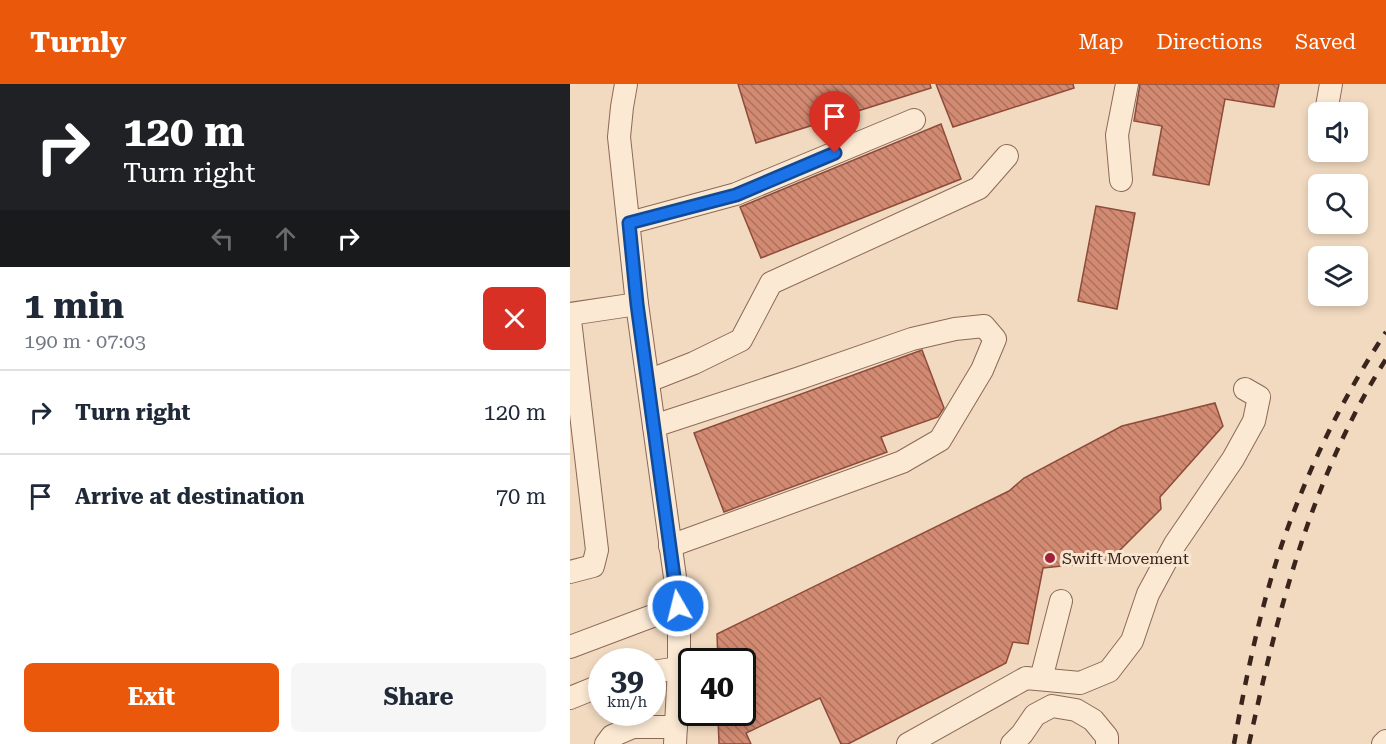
<!DOCTYPE html>
<meta charset="utf-8">
<style>
:root{--surface:#fff;--page:#f6f6f7;--text:#1f2937;--muted:#747a83;--line:#e0e1e3;--accent:#ea580c}
body{margin:0;font-family:"Roboto Serif",serif;background:var(--page);color:var(--text);height:100vh;display:flex;flex-direction:column;font-size:22px;white-space:nowrap}
*{box-sizing:border-box;margin:0}
p{font-size:20px;color:var(--muted)}
.icon{flex:none;width:33px;height:33px;fill:none;stroke:currentColor;stroke-width:2;stroke-linecap:round;stroke-linejoin:round}
.map{position:relative;flex:1;overflow:hidden}
.drawer{display:flex;flex-direction:column;background:var(--surface);width:570px}
.drawer>*{flex:none}
.hud{background:#202124;color:#fff;overflow:hidden}
.controls{position:absolute;left:738px;top:18px;display:grid;gap:12px}
.controls a{display:grid;place-items:center;width:60px;height:60px;border-radius:9px;background:var(--surface);box-shadow:0 3px 9px #0003;font-size:30px}
.speed{position:absolute;left:18px;top:564px;display:flex;gap:12px;font-size:30px;font-weight:700;text-align:center}
.speed>*{display:grid;place-content:center;width:78px;height:78px;border-radius:50%;background:var(--surface);box-shadow:0 3px 9px #0003;line-height:1}
.speed small{font-size:15px;font-weight:400}
.speed .limit{border:3px solid #111;border-radius:9px;background:#fff;color:#111}
.pin{position:absolute;display:grid;place-items:center;width:51px;height:51px;color:#fff;margin:-62px -26px;border-radius:50% 50% 50% 0;rotate:-45deg;box-shadow:0 0 6px #0007}
.pin .icon{rotate:45deg}
.me{position:absolute;width:66px;margin:-33px;rotate:352deg;stroke-linejoin:round;filter:drop-shadow(0 0 4px #0008)}
.turn{display:flex;align-items:center;gap:21px;height:126px;padding:0 24px;font-size:27px}
.turn .icon{width:78px;height:78px;stroke-width:2.5}
.turn b{display:block;font-size:42px;line-height:51px}
.lanes{display:flex;align-items:center;height:57px;padding:0 24px;background:#0003;justify-content:center;gap:30px;direction:ltr}
.lanes .off{opacity:.35}
.round{display:grid;place-items:center;flex:none;width:63px;height:63px;border-radius:9px;background:var(--page)}
.head{display:flex;align-items:center;justify-content:space-between;height:102px;padding:0 24px}
h1{font-size:36px;font-weight:700;line-height:45px}
.action{display:flex;gap:12px;margin-top:auto;padding:12px 24px}
.action a{flex:1;height:69px;border-radius:9px;background:var(--accent);color:#fff;font-size:24px;font-weight:700;line-height:69px;text-align:center}
.action a+a{background:var(--page);color:var(--text)}
ul{padding:0;list-style:none}
li{display:flex;align-items:center;gap:18px;height:84px;padding:0 24px;border-top:2px solid var(--line)}
li div{flex:1}
li b{display:block;font-size:22px}
li em{font-style:normal}
header{display:flex;align-items:center;gap:36px;box-sizing:border-box;height:84px;padding:0 30px;background:var(--accent);color:#fff}
header strong{font-size:28px}
nav{display:flex;gap:33px;margin-inline-start:auto;font-size:21px}
main{display:flex;flex:1;min-height:0}
.map>svg:first-child{display:block}
.building{fill:url(#building-back-hatch);stroke:#8d4c3a;stroke-width:1.5}
.lines{fill:none;stroke-linecap:round;stroke-linejoin:round}
.minor-casing{stroke:#8c6956;stroke-width:24}
.minor{stroke:#fbe9d4;stroke-width:22}
.rail{stroke:#3a251c;stroke-width:4.5;stroke-dasharray:10 10;stroke-linecap:butt}
.route-casing{stroke:#114b97;stroke-width:15}
.route{stroke:#1a73e8;stroke-width:10}
.poi-dot{fill:#a02138;stroke:#f8e5d0;stroke-width:2}
.labels{text-anchor:middle;stroke-width:6;stroke-linejoin:round;paint-order:stroke}
.poi-label{font-size:16px;fill:#3a251c;stroke:#f8e5d0;text-anchor:start}
</style>
<header>
<strong>Turnly</strong>
<nav><a>Map</a><a>Directions</a><a>Saved</a></nav>
</header>
<main>
<section class="drawer">
<div class="hud">
<div class="turn"><svg class="icon" aria-label="right" viewBox="0 0 24 24"><path d="M7 20v-9h11M14 6l5 5-5 5"/></svg><div><b>120 m</b>Turn right</div></div>
<div class="lanes"><svg class="icon off" aria-label="left" viewBox="0 0 24 24"><path d="M17 20v-9H6M10 6l-5 5 5 5"/></svg><svg class="icon off" aria-label="ahead" viewBox="0 0 24 24"><path d="M12 20V5M6 11l6-6 6 6"/></svg><svg class="icon" aria-label="right" viewBox="0 0 24 24"><path d="M7 20v-9h11M14 6l5 5-5 5"/></svg></div>
</div>
<div class="head"><div><h1>1 min</h1><p>190 m · 07:03</p></div><a class="round" style="background:#d93025;color:#fff"><svg class="icon" aria-label="close" viewBox="0 0 24 24"><path d="M6 6l12 12M18 6L6 18"/></svg></a></div>
<ul>
<li><svg class="icon" aria-label="right" viewBox="0 0 24 24"><path d="M7 20v-9h11M14 6l5 5-5 5"/></svg><div><b>Turn right</b></div><em>120 m</em></li>
<li><svg class="icon" aria-label="arrive" viewBox="0 0 24 24"><path d="M6 21V4h12l-3 4 3 4H6"/></svg><div><b>Arrive at destination</b></div><em>70 m</em></li>
</ul>
<div class="action"><a>Exit</a><a>Share</a></div>
</section>
<div class="map">
<svg width="816" height="660" viewBox="0 0 816 660">
<defs>
<pattern id="building-back-hatch" width="6" height="6" patternUnits="userSpaceOnUse" patternTransform="scale(1.5)"><rect width="6" height="6" fill="#d38a72"/><path d="M-1 5l2 2M0 0l6 6M5-1l2 2" fill="none" stroke="#ac715d"/></pattern>
</defs>
<rect width="100%" height="100%" fill="#f1dac0"/>
<!-- building -->
<g class="building">
<polygon points="168,0 360,0 361,4 186,59"/>
<polygon points="366,0 503,0 504,4 383,43"/>
<polygon points="570,0 709,0 704,23 655,15 639,101 583,91 592,42 564,37"/>
<polygon points="371,40 391,95 191,174 170,123"/>
<polygon points="526,122 565,129 547,225 508,217"/>
<polygon points="352,266 374,324 368,333 311,353 317,368 154,428 124,349"/>
<polygon points="645,319 653,342 590,413 591,425 539,477 473,484 458,560 443,558 436,579 278,660 271,660 250,614 176,649 181,660 149,660 148,634 159,628 172,628 172,578 148,578 147,550 439,407 454,394 552,342"/>
</g>
<g class="lines">
<defs>
<g id="minor">
<polyline points="56,0 52,23 49,53 67,220 109,522 109,584 105,660"/>
<polyline points="756,28 761,0"/>
<polyline points="551,96 547,51 557,0"/>
<polyline points="59,139 166,110 344,36"/>
<polyline points="0,230 67,220"/>
<polyline points="0,236 27,466 23,482 0,488"/>
<polyline points="78,297 124,279 171,256 201,199 409,104 437,72"/>
<polyline points="84,342 230,294 342,255 385,245 414,242 425,255 412,286 370,356 332,378 100,462"/>
<polyline points="0,563 109,522"/>
<polyline points="82,588 109,584"/>
<polyline points="471,595 491,517"/>
<polyline points="0,614 32,601"/>
<polyline points="36,660 42,652 63,643 106,643"/>
<polyline points="338,660 456,594 510,599 539,587 562,557 578,510 605,460 663,375 684,337 689,313 675,305"/>
<polyline points="442,660 452,650 465,631 482,622 506,626 523,636 537,653 537,660"/>
<polyline points="813,660 816,657"/>
</g>
</defs>
<!-- minor casing -->
<use href="#minor" class="minor-casing"/>
<!-- minor -->
<use href="#minor" class="minor"/>
<!-- rail -->
<g class="rail">
<path d="M664,660C676,593 690,525 712,460C738,385 772,314 816,248"/>
<path d="M679,660C708,526 742,392 816,275"/>
</g>
</g>
<g class="lines">
<defs>
<polyline id="route" points="108,522 67,220 59,139 166,111 265,69"/>
</defs>
<!-- route casing -->
<use href="#route" class="route-casing"/>
<!-- route -->
<use href="#route" class="route"/>
</g>
<!-- markers -->
<circle class="poi-dot" cx="480" cy="474" r="6"/>
<g class="labels">
<!-- poi labels -->
<g class="poi-label">
<text x="492" y="480">Swift Movement</text>
</g>
</g>
</svg>
<div class="controls">
<a><svg class="icon" aria-label="sound" viewBox="0 0 24 24"><path d="M4 9h4l5-4v14l-5-4H4zM17 9q2 3 0 6"/></svg></a>
<a><svg class="icon" aria-label="search" viewBox="0 0 24 24"><circle cx="10" cy="10" r="6"/><path d="M15 15l6 6"/></svg></a>
<a><svg class="icon" aria-label="layers" viewBox="0 0 24 24"><path d="M12 4l9 5-9 5-9-5zM3 14l9 5 9-5"/></svg></a>
</div>
<div class="speed"><div>39<small>km/h</small></div><div class="limit">40</div></div>
<div class="pin" style="left:265px;top:69px;background:#d93025"><svg class="icon" aria-label="arrive" viewBox="0 0 24 24"><path d="M6 21V4h12l-3 4 3 4H6"/></svg></div>
<svg class="me" style="left:108px;top:522px" viewBox="-20 -20 40 40"><circle r="17" fill="#1a73e8" stroke="#fff" stroke-width="3"/><path d="M0-11L8 9 0 5-8 9z" fill="#fff"/></svg>
</div>
</main>
